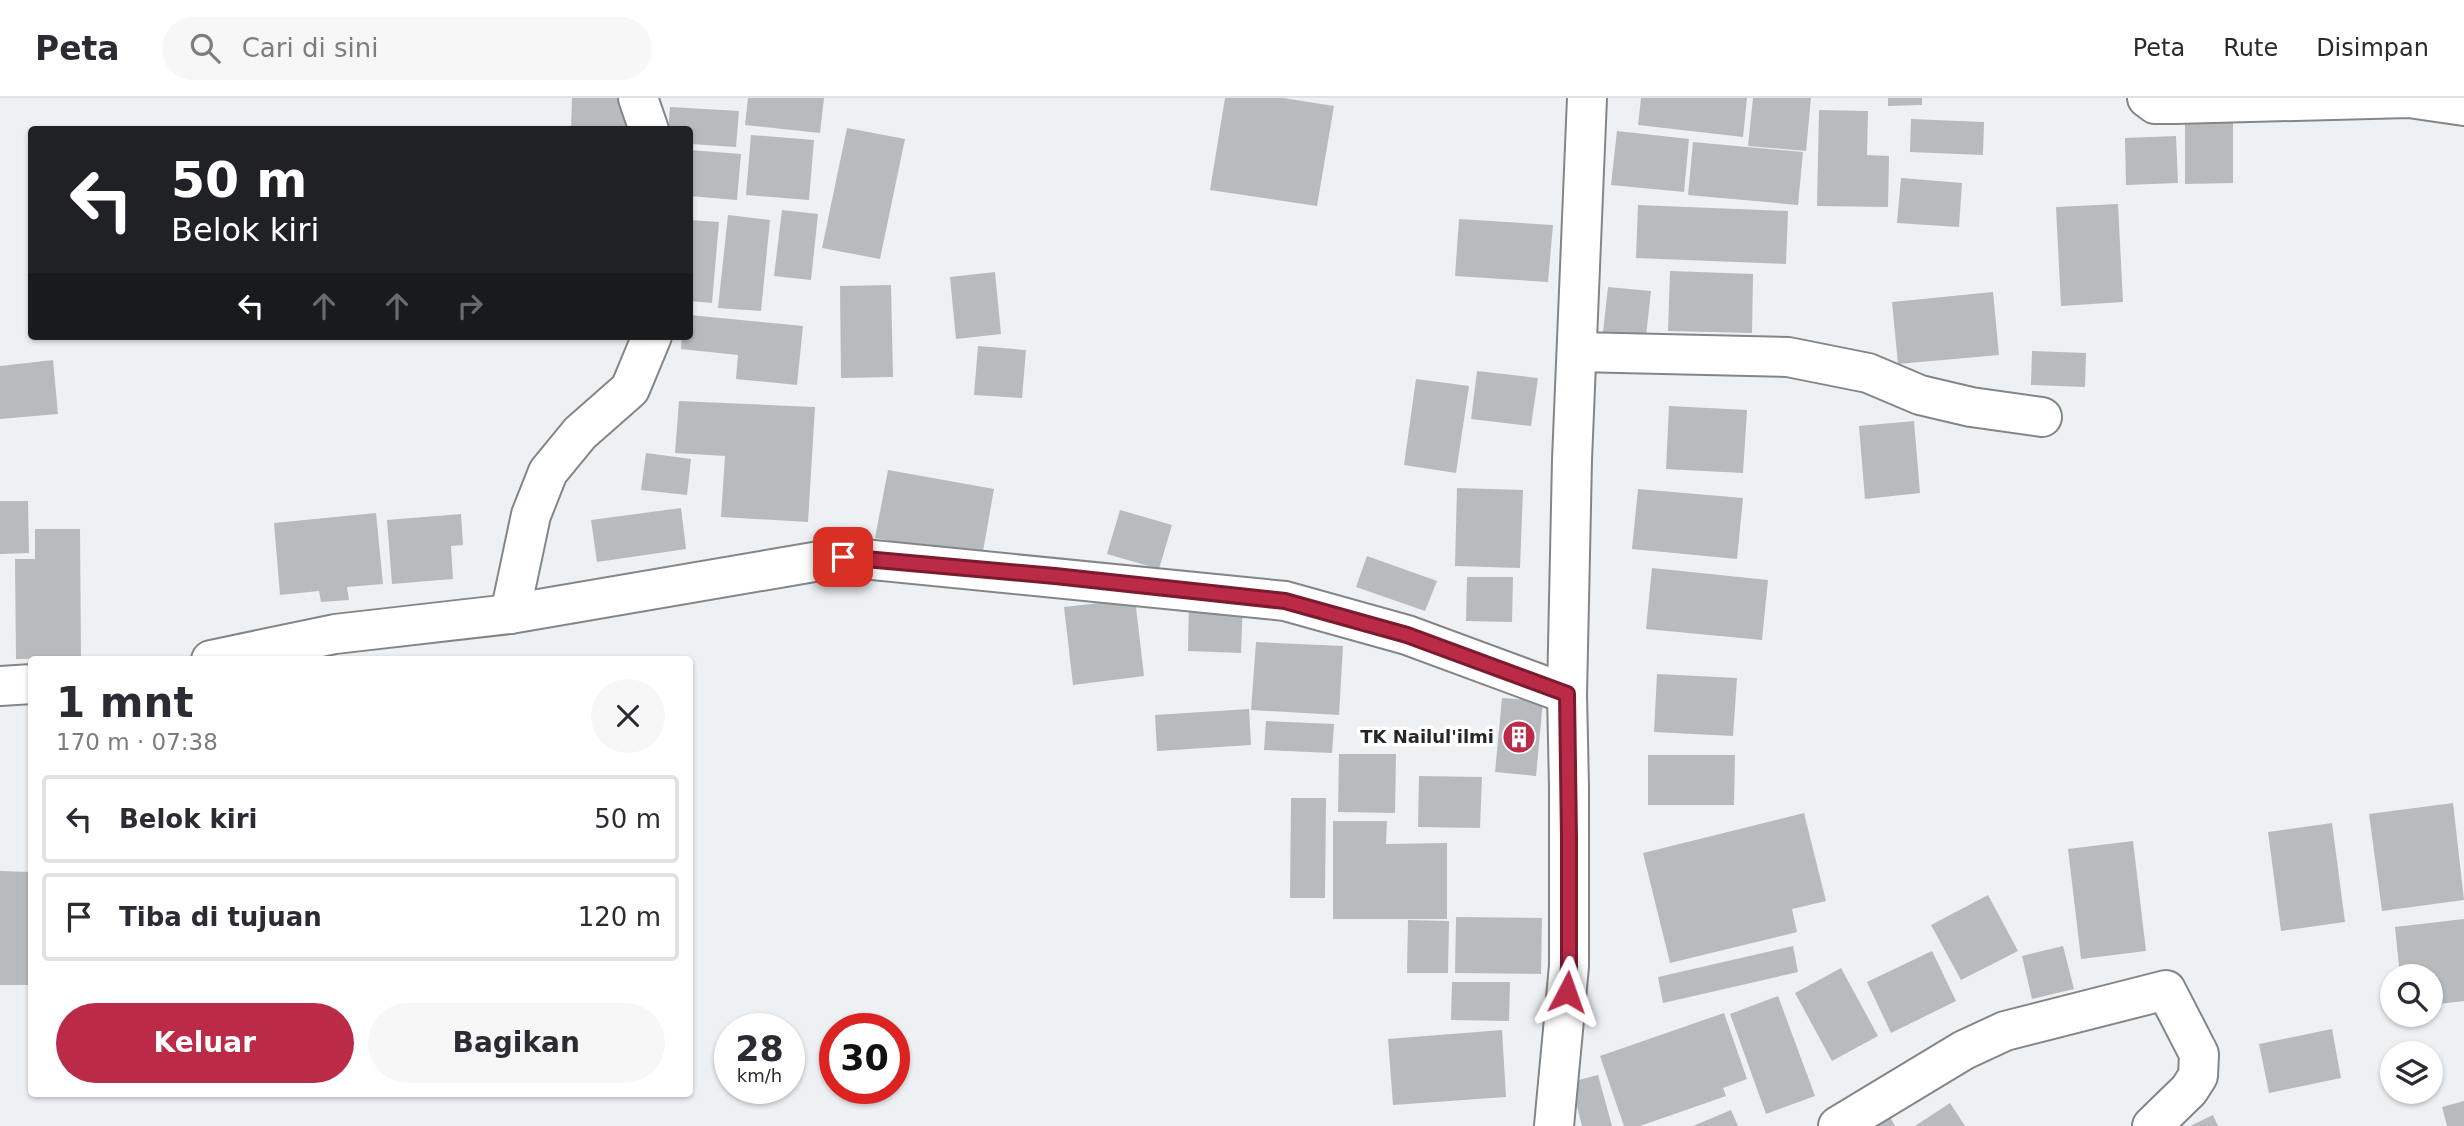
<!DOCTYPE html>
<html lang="id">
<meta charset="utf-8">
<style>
:root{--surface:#fff;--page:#f7f7f7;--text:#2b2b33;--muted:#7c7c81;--line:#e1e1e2;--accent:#bb2a46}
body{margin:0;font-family:"DejaVu Sans",sans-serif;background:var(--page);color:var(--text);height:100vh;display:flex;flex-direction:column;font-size:26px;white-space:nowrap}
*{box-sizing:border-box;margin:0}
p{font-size:23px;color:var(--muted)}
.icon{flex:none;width:38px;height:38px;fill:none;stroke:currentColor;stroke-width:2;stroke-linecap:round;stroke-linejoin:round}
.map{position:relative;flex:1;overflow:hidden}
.sheet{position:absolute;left:28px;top:558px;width:665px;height:441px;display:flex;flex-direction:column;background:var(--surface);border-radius:7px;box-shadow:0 2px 5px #0004}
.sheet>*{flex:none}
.banner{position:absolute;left:28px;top:28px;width:665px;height:214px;border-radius:7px;box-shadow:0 2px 5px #0004;background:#202124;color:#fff;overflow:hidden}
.fabs{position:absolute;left:2380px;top:866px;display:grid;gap:14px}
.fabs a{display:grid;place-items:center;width:63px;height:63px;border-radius:50%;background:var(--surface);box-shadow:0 2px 5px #0004;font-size:35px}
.speed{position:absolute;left:714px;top:915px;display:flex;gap:14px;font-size:35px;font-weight:700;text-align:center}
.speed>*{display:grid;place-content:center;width:91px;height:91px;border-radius:50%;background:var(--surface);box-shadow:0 2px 5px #0004;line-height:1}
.speed small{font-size:18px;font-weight:400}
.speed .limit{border:10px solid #d22;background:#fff;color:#111}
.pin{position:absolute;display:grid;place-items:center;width:60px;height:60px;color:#fff;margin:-30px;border-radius:14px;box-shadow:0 4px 10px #0006}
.me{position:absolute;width:77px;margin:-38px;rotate:4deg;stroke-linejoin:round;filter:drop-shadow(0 0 5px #0008)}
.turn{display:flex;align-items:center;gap:24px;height:147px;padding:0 28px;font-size:32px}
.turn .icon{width:91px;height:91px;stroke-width:2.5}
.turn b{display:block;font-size:49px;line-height:60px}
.lanes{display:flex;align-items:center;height:66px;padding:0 28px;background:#0003;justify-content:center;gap:35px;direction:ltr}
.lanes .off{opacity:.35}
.round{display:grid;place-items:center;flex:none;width:74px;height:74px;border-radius:37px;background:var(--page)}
.overview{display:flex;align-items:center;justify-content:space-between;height:119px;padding:0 28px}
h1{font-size:42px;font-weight:700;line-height:52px}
.action{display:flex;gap:14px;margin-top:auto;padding:14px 28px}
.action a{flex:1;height:80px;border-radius:42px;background:var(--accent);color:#fff;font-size:28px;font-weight:700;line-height:80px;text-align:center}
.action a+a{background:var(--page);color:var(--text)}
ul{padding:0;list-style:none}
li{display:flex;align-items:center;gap:21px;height:88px;margin:0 14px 10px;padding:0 14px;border:4px solid var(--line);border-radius:7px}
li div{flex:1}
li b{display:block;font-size:26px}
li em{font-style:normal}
header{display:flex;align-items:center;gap:42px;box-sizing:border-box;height:98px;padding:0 35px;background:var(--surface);border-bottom:2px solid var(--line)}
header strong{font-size:33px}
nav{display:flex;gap:38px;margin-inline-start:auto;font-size:24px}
.search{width:490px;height:63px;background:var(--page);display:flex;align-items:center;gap:18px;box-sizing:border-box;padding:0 24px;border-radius:38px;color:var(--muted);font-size:26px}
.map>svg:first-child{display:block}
.building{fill:#b8bbbe}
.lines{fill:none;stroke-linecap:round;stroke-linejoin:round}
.minor-casing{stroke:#838688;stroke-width:42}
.minor{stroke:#fff;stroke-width:38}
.route-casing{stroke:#7a1b2e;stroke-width:18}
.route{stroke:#bb2a46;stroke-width:12}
.labels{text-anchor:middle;stroke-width:7;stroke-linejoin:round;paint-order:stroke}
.poi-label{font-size:18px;font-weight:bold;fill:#252627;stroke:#fff;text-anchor:end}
</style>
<header>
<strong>Peta</strong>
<div class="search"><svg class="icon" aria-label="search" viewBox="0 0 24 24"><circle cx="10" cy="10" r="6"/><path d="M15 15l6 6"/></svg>Cari di sini</div>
<nav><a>Peta</a><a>Rute</a><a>Disimpan</a></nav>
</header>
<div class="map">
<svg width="2464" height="1028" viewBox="0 0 2464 1028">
<rect width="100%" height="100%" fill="#eef1f4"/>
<!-- building -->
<g class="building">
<polygon points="572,0 631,0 631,32 571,32"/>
<polygon points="748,0 824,0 820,35 745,27"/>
<polygon points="1225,0 1283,0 1334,8 1317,108 1210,92"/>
<polygon points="1641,0 1747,0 1743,39 1638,27"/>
<polygon points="1753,0 1811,0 1806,53 1748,48"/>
<polygon points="1888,0 1922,0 1922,7 1888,8"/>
<polygon points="670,9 739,13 736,49 690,46 690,32 668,32"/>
<polygon points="1819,12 1868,13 1867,57 1889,58 1888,109 1817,108"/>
<polygon points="1911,21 1984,24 1983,57 1910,54"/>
<polygon points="2185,24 2233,24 2233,85 2185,86"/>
<polygon points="847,30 905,41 880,161 822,150"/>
<polygon points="1617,33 1689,41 1684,94 1611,87"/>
<polygon points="751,37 814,42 809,102 746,97"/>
<polygon points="2176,38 2178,85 2126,87 2125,40"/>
<polygon points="1693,44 1803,54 1798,107 1688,97"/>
<polygon points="690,52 741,56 737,102 690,98"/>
<polygon points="1901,80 1962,85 1959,129 1897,125"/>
<polygon points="2118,106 2123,204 2061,208 2056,109"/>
<polygon points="1638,107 1788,113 1786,166 1636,160"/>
<polygon points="782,112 818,116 811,182 774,178"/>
<polygon points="728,117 770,122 761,213 718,210"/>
<polygon points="1459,121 1553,127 1548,184 1455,178"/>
<polygon points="690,122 719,124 712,205 690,203"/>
<polygon points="1670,173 1753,176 1752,235 1668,233"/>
<polygon points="995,174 1001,236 956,241 950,179"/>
<polygon points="891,187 893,279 841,280 840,188"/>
<polygon points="1608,189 1651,193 1645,247 1602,243"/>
<polygon points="1993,194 1999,257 1898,266 1892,204"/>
<polygon points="690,217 803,228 797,287 736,281 738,257 681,251 682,238 690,238"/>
<polygon points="978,248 1026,252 1022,300 974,297"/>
<polygon points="2032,253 2086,255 2085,289 2031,287"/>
<polygon points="53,262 58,316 0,321 0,268"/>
<polygon points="1477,273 1538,280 1531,328 1471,321"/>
<polygon points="1416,281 1469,288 1456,375 1404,367"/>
<polygon points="679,303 815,309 808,424 721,419 725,358 675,355"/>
<polygon points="1669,308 1747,312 1743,375 1666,371"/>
<polygon points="1914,323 1920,395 1865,401 1859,328"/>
<polygon points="646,355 691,361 687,397 641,392"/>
<polygon points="888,372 994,391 982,459 875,440"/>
<polygon points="1457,390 1523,392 1520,470 1455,468"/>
<polygon points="1638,391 1743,400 1737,461 1632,451"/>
<polygon points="0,403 28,403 29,455 0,456"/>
<polygon points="681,410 686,451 597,464 591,422"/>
<polygon points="1120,412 1172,427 1159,471 1107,456"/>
<polygon points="376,415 383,486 347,489 349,502 321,504 319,493 280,497 274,425"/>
<polygon points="461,416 463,447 451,448 453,481 392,486 387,422"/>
<polygon points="35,431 80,431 81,560 16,561 15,461 35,461"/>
<polygon points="1367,458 1437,483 1425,513 1356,489"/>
<polygon points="1652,470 1768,482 1762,542 1646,531"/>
<polygon points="1467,479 1513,479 1512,524 1466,523"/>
<polygon points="1135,501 1144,578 1073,587 1064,509"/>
<polygon points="1189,502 1243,503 1241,555 1188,553"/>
<polygon points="1256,544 1343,548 1339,617 1251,612"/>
<polygon points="1657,576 1737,580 1733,638 1654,634"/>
<polygon points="1502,600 1543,603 1536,678 1495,674"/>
<polygon points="1249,611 1251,647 1157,653 1155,617"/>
<polygon points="1266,623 1334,626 1332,655 1264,652"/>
<polygon points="1339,656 1396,656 1395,715 1338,714"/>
<polygon points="1648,657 1735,657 1734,707 1648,707"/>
<polygon points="1419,678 1482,679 1480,730 1418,729"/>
<polygon points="1291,700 1326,700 1325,800 1290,800"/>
<polygon points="2453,705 2464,802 2382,813 2369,716"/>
<polygon points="1804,715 1826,803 1792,811 1797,834 1670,865 1643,755"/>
<polygon points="1333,723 1387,723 1386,746 1447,745 1447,821 1333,821"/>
<polygon points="2332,725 2345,824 2281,833 2268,734"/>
<polygon points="2133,743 2146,853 2081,861 2068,751"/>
<polygon points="0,773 32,774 30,887 0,887"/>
<polygon points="1988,797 2018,853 1961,882 1931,827"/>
<polygon points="1456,819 1542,820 1541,876 1455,875"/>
<polygon points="2464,821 2464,903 2431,907 2431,878 2400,878 2395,829"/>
<polygon points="1408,822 1449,823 1448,875 1407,875"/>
<polygon points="1793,848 1798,874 1663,905 1658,879"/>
<polygon points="2063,848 2074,891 2032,901 2022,858"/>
<polygon points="1932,853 1956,903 1891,935 1867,884"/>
<polygon points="1841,870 1878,938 1832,963 1795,895"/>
<polygon points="1452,884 1510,884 1509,923 1451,922"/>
<polygon points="1778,898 1815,998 1766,1016 1730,916"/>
<polygon points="1724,915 1747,981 1723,990 1726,998 1640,1028 1624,1028 1600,958"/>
<polygon points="2332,931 2341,980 2269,995 2259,946"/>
<polygon points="1502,932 1506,999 1393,1007 1388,941"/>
<polygon points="1598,977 1612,1028 1582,1028 1571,984"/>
<polygon points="2464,1003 2464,1028 2447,1028 2442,1009"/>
<polygon points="1950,1005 1965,1028 1915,1028"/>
<polygon points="1731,1012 1738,1028 1693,1028"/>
<polygon points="2213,1017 2218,1028 2190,1028"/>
<polygon points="1890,1019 1895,1028 1877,1028"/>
</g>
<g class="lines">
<defs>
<g id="minor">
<polyline points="638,0 649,32"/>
<polyline points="2147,0 2155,6 2175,6 2409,0 2464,8"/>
<polyline points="1577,254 1788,259 1868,275 1920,297 1971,309 2042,319"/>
<polyline points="510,516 531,417 548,374 580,335 630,291 652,238"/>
<polyline points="211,562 335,536 510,516 843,459 1285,503 1407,537 1567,596"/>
<polyline points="0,588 32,586"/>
<polyline points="1554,1028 1569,868 1569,689 1567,596 1572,362 1587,0"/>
<polyline points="1838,1028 1964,952 2005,933 2166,892 2199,956 2198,978 2189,992 2152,1028"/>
</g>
</defs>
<!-- minor casing -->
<use href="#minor" class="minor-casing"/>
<!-- minor -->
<use href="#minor" class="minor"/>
</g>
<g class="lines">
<defs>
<polyline id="route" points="843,459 1055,478 1285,503 1407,537 1567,596 1569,740 1569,868 1567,894"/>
</defs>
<!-- route casing -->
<use href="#route" class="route-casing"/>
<!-- route -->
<use href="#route" class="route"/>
</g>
<!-- icons -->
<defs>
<symbol id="building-disc" viewBox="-11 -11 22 22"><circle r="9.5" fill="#bb2a46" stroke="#fff"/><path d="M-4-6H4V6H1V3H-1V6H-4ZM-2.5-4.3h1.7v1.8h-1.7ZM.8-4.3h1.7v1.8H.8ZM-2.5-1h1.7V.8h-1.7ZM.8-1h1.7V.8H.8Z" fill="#fff"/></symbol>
</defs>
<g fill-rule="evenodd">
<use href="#building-disc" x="1500" y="620" width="38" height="38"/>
</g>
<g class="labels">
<!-- poi labels -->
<g class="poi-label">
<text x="1494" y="645">TK Nailul'ilmi</text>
</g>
</g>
</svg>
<div class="fabs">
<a><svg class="icon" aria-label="search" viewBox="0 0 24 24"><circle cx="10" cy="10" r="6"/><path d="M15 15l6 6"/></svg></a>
<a><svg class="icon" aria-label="layers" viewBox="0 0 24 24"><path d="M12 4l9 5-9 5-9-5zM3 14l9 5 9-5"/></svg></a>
</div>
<div class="speed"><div>28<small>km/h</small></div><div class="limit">30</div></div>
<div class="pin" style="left:843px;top:459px;background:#d93025"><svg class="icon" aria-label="arrive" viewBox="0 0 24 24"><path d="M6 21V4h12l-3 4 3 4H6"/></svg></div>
<svg class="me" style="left:1567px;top:894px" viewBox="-20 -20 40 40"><path d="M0-17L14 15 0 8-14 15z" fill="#bb2a46" stroke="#fff" stroke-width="4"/></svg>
<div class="banner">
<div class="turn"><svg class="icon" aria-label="left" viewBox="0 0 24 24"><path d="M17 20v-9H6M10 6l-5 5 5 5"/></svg><div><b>50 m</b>Belok kiri</div></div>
<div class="lanes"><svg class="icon" aria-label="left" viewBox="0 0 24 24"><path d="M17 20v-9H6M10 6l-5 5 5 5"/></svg><svg class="icon off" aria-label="ahead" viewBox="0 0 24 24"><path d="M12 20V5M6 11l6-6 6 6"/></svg><svg class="icon off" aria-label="ahead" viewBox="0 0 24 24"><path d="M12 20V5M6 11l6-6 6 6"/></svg><svg class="icon off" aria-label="right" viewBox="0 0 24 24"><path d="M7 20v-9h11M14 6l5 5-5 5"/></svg></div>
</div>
<section class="sheet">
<div class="overview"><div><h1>1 mnt</h1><p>170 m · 07:38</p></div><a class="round"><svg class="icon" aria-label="close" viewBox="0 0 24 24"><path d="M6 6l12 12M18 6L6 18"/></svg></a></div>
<ul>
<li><svg class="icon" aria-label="left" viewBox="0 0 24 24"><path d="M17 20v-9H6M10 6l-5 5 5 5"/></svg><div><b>Belok kiri</b></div><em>50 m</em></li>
<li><svg class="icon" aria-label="arrive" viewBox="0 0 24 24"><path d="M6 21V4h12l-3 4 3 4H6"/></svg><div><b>Tiba di tujuan</b></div><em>120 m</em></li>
</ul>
<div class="action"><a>Keluar</a><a>Bagikan</a></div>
</section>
</div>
